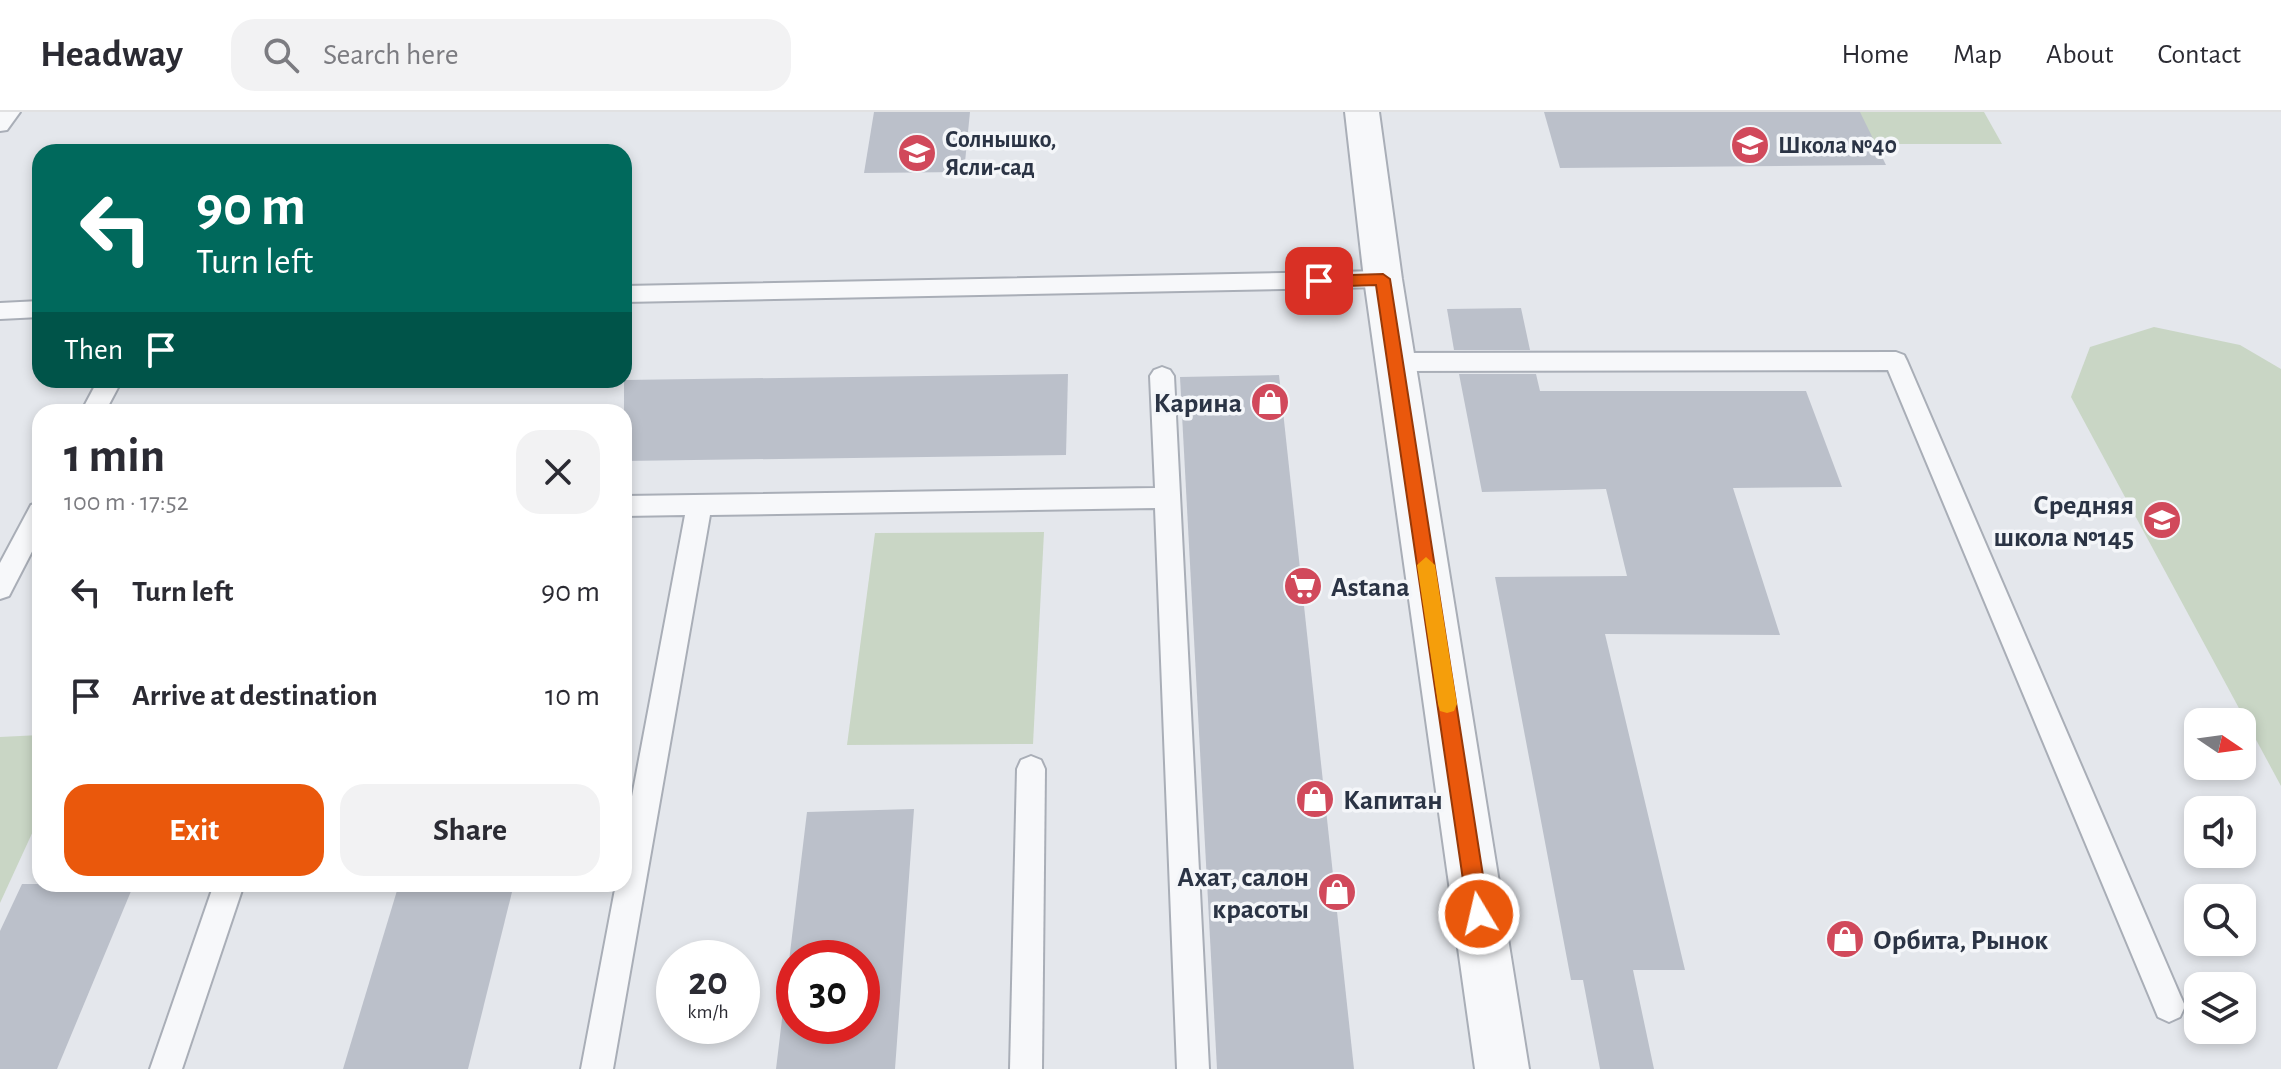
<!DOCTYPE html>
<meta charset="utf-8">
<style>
:root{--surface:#fff;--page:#f2f2f3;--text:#2b2b33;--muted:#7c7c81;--line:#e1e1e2;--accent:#ea580c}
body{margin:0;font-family:"Alegreya Sans",sans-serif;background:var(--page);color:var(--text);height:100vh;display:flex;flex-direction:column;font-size:30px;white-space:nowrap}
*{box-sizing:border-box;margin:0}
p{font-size:26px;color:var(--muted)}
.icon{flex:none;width:44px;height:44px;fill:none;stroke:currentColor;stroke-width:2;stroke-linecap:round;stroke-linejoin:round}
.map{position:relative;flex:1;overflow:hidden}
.sheet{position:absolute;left:32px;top:292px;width:600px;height:488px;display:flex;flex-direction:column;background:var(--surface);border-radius:24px;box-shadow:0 4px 12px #0003}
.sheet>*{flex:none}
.banner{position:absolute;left:32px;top:32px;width:600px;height:244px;border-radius:24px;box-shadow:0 4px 12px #0003;background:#00695c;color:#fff;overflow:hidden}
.needle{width:52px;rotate:103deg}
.controls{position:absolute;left:2184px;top:596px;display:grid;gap:16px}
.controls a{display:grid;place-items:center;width:72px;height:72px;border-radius:16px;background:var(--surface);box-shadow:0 4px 12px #0003;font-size:40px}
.speed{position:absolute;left:656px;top:828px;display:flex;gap:16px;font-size:40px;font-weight:700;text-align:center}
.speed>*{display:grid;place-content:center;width:104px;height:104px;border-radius:50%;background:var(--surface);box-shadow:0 4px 12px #0003;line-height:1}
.speed small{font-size:20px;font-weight:400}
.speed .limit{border:12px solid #d22;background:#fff;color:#111}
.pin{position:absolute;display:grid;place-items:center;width:68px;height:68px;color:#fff;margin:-34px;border-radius:16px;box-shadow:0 4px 12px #0006}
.me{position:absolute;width:88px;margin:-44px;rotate:351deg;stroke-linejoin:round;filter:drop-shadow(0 0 6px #0008)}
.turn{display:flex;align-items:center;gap:28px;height:168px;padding:0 32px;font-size:36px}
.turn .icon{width:104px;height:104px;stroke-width:2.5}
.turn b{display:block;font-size:56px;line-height:68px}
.then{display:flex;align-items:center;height:76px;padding:0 32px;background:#0003;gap:16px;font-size:30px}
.round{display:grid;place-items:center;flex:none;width:84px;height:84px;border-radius:24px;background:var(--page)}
.headline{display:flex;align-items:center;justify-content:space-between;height:136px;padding:0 32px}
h1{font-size:48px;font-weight:700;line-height:60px}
.button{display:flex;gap:16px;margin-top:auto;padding:16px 32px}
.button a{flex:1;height:92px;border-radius:24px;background:var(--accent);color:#fff;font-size:32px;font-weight:700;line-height:92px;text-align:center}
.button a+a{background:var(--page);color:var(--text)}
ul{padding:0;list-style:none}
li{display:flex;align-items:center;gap:24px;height:104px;padding:0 32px}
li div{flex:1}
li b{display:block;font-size:30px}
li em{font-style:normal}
header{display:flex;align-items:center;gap:48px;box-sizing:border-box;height:112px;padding:0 40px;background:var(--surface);border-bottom:2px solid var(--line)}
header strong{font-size:38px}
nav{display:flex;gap:44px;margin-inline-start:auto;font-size:28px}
.search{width:560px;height:72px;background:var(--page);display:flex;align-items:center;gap:20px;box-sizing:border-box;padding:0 28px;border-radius:24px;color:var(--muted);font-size:30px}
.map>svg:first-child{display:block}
.green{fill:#c9d6c5}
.building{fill:#bbc0ca;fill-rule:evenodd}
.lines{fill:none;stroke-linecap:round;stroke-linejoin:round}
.service-casing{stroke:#a9aeb7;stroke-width:4}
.minor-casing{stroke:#a9aeb7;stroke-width:4}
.service{fill:#f7f8fa;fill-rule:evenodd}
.minor{fill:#f7f8fa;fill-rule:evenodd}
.route{fill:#ea580c;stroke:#983908;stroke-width:2}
.slow{fill:#f59e0b}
.labels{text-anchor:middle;stroke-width:7;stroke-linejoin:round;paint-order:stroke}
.far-poi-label{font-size:24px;font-weight:bold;fill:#2b3445;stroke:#f4f6f9;text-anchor:start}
.poi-label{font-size:28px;font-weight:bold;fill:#2b3445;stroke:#f4f6f9;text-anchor:end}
</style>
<header>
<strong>Headway</strong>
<div class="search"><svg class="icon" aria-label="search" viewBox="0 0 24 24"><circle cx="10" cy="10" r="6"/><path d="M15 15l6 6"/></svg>Search here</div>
<nav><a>Home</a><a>Map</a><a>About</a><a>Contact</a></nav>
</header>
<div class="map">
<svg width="2281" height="957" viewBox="0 0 2281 957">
<rect width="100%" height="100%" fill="#e4e7ec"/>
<!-- green -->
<g class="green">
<polygon points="1843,0 1984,0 2002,32 1859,32"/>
<polygon points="2154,215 2240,233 2281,257 2281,674 2071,285 2090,235"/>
<polygon points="1044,420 1033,632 847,633 875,421"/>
<polygon points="40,623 40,704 0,791 0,625"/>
</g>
<!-- building -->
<g class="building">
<polygon points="874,0 970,0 964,60 864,61"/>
<polygon points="1544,0 1860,0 1886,53 1560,56"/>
<polygon points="1521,196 1530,238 1454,238 1447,197"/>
<polygon points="1068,262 1066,343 624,349 624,268"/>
<polygon points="1459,262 1536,262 1540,279 1806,279 1842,375 1733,376 1780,523 1605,522 1685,858 1633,858 1654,957 1600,957 1583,868 1571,868 1495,465 1627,464 1606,377 1482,380"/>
<polygon points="1279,263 1282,290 1354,957 1217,957 1180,265"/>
<path d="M914,697L895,957H776L807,700ZM794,846H862V914H794Z"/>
<polygon points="22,772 134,772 57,957 0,957 0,819"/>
<polygon points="399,772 514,772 468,957 343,957"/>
</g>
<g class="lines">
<defs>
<g id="service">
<polygon points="0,0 20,0 7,18 0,19"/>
<polygon points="1383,159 1391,161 1394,167 1391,173 1383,175 624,190 624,174"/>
<polygon points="40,189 40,205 0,207 0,191"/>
<polygon points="1896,240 1904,243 1907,249 2180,883 2185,894 2180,905 2169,910 2158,905 1888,258 1395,259 1387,256 1383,250 1387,244 1395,241"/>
<polygon points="1162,255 1170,258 1174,264 1209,957 1177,957 1155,396 710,403 613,957 581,957 616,772 624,772 624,727 685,403 624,404 624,384 1155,376 1150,264 1154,258"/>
<polygon points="98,268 122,268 105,300 81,300"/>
<polygon points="40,390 40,424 9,484 0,487 0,451 31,393"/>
<polygon points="1031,644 1041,648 1045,657 1042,957 1010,957 1017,657 1021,648"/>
<polygon points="214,772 244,772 182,957 150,957"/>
</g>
<polygon id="minor" points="1345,0 1379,0 1402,167 1529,957 1475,957 1364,167"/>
</defs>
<!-- service casing -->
<use href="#service" class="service-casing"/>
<!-- minor casing -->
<use href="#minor" class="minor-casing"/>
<!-- service -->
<use href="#service" class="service"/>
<!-- minor -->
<use href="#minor" class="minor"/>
</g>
<!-- route -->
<polygon class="route" points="1383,162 1390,167 1489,802 1486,809 1479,812 1471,809 1468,802 1376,173 1319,175 1312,169 1319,164"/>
<!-- slow -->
<polygon class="slow" points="1426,445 1435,453 1457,592 1454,599 1447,601 1440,599 1438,592 1417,453"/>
<!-- icons -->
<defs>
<symbol id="school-disc" viewBox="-11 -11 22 22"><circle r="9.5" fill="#d1495b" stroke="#f4f6f9"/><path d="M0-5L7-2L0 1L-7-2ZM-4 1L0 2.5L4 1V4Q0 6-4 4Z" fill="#fff"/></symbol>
<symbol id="shop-disc" viewBox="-11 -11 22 22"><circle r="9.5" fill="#d1495b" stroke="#f4f6f9"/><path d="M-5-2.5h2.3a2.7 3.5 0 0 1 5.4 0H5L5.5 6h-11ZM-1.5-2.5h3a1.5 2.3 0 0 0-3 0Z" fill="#fff"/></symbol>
<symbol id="supermarket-disc" viewBox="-11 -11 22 22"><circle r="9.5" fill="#d1495b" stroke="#f4f6f9"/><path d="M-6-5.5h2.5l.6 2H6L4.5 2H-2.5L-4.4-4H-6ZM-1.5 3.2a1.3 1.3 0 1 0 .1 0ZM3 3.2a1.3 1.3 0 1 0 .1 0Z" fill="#fff"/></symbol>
</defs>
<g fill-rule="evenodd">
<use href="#school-disc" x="1728" y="11" width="44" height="44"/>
<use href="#school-disc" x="895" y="19" width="44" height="44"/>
<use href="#shop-disc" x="1248" y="268" width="44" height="44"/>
<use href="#school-disc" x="2140" y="386" width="44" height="44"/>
<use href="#supermarket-disc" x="1281" y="452" width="44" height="44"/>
<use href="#shop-disc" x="1293" y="665" width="44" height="44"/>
<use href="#shop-disc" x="1315" y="758" width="44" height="44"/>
<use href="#shop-disc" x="1823" y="805" width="44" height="44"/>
</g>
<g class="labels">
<!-- far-poi labels -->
<g class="far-poi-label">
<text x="945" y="35">Солнышко,<tspan x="945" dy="28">Ясли-сад</tspan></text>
<text x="1778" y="41">Школа №40</text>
</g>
<!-- poi labels -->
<g class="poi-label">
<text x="1242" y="300">Карина</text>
<text x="2134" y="402">Средняя<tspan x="2134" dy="32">школа №145</tspan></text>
<text x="1331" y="484" text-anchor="start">Astana</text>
<text x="1343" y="697" text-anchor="start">Капитан</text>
<text x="1309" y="774">Ахат, салон<tspan x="1309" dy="32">красоты</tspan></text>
<text x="1873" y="837" text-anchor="start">Орбита, Рынок</text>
</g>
</g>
</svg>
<div class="controls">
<a><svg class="needle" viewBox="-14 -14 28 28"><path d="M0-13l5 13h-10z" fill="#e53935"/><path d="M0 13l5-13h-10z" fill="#7c7c81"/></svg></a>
<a><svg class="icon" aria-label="sound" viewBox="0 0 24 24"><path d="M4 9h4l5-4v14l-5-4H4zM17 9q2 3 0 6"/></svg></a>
<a><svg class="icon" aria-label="search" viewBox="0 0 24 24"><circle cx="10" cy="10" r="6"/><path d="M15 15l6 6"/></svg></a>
<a><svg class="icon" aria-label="layers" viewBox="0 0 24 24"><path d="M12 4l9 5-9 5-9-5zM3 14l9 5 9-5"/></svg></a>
</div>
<div class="speed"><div>20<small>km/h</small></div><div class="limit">30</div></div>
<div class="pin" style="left:1319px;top:169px;background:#d93025"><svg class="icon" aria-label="arrive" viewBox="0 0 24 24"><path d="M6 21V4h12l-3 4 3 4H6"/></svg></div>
<svg class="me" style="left:1479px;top:802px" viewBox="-20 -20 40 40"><circle r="17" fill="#ea580c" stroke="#fff" stroke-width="3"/><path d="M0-11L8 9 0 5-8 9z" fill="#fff"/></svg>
<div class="banner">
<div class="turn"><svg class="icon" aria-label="left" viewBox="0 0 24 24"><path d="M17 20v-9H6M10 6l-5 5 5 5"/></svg><div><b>90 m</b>Turn left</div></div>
<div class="then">Then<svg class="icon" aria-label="arrive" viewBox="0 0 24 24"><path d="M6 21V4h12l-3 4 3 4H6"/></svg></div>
</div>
<section class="sheet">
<div class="headline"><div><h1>1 min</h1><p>100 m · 17:52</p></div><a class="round"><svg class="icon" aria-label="close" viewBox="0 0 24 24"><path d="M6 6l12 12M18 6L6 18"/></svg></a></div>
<ul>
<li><svg class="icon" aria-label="left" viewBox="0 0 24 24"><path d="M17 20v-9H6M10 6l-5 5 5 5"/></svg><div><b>Turn left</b></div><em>90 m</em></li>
<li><svg class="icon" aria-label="arrive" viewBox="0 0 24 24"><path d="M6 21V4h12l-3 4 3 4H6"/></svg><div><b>Arrive at destination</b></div><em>10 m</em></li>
</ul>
<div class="button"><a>Exit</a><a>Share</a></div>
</section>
</div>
